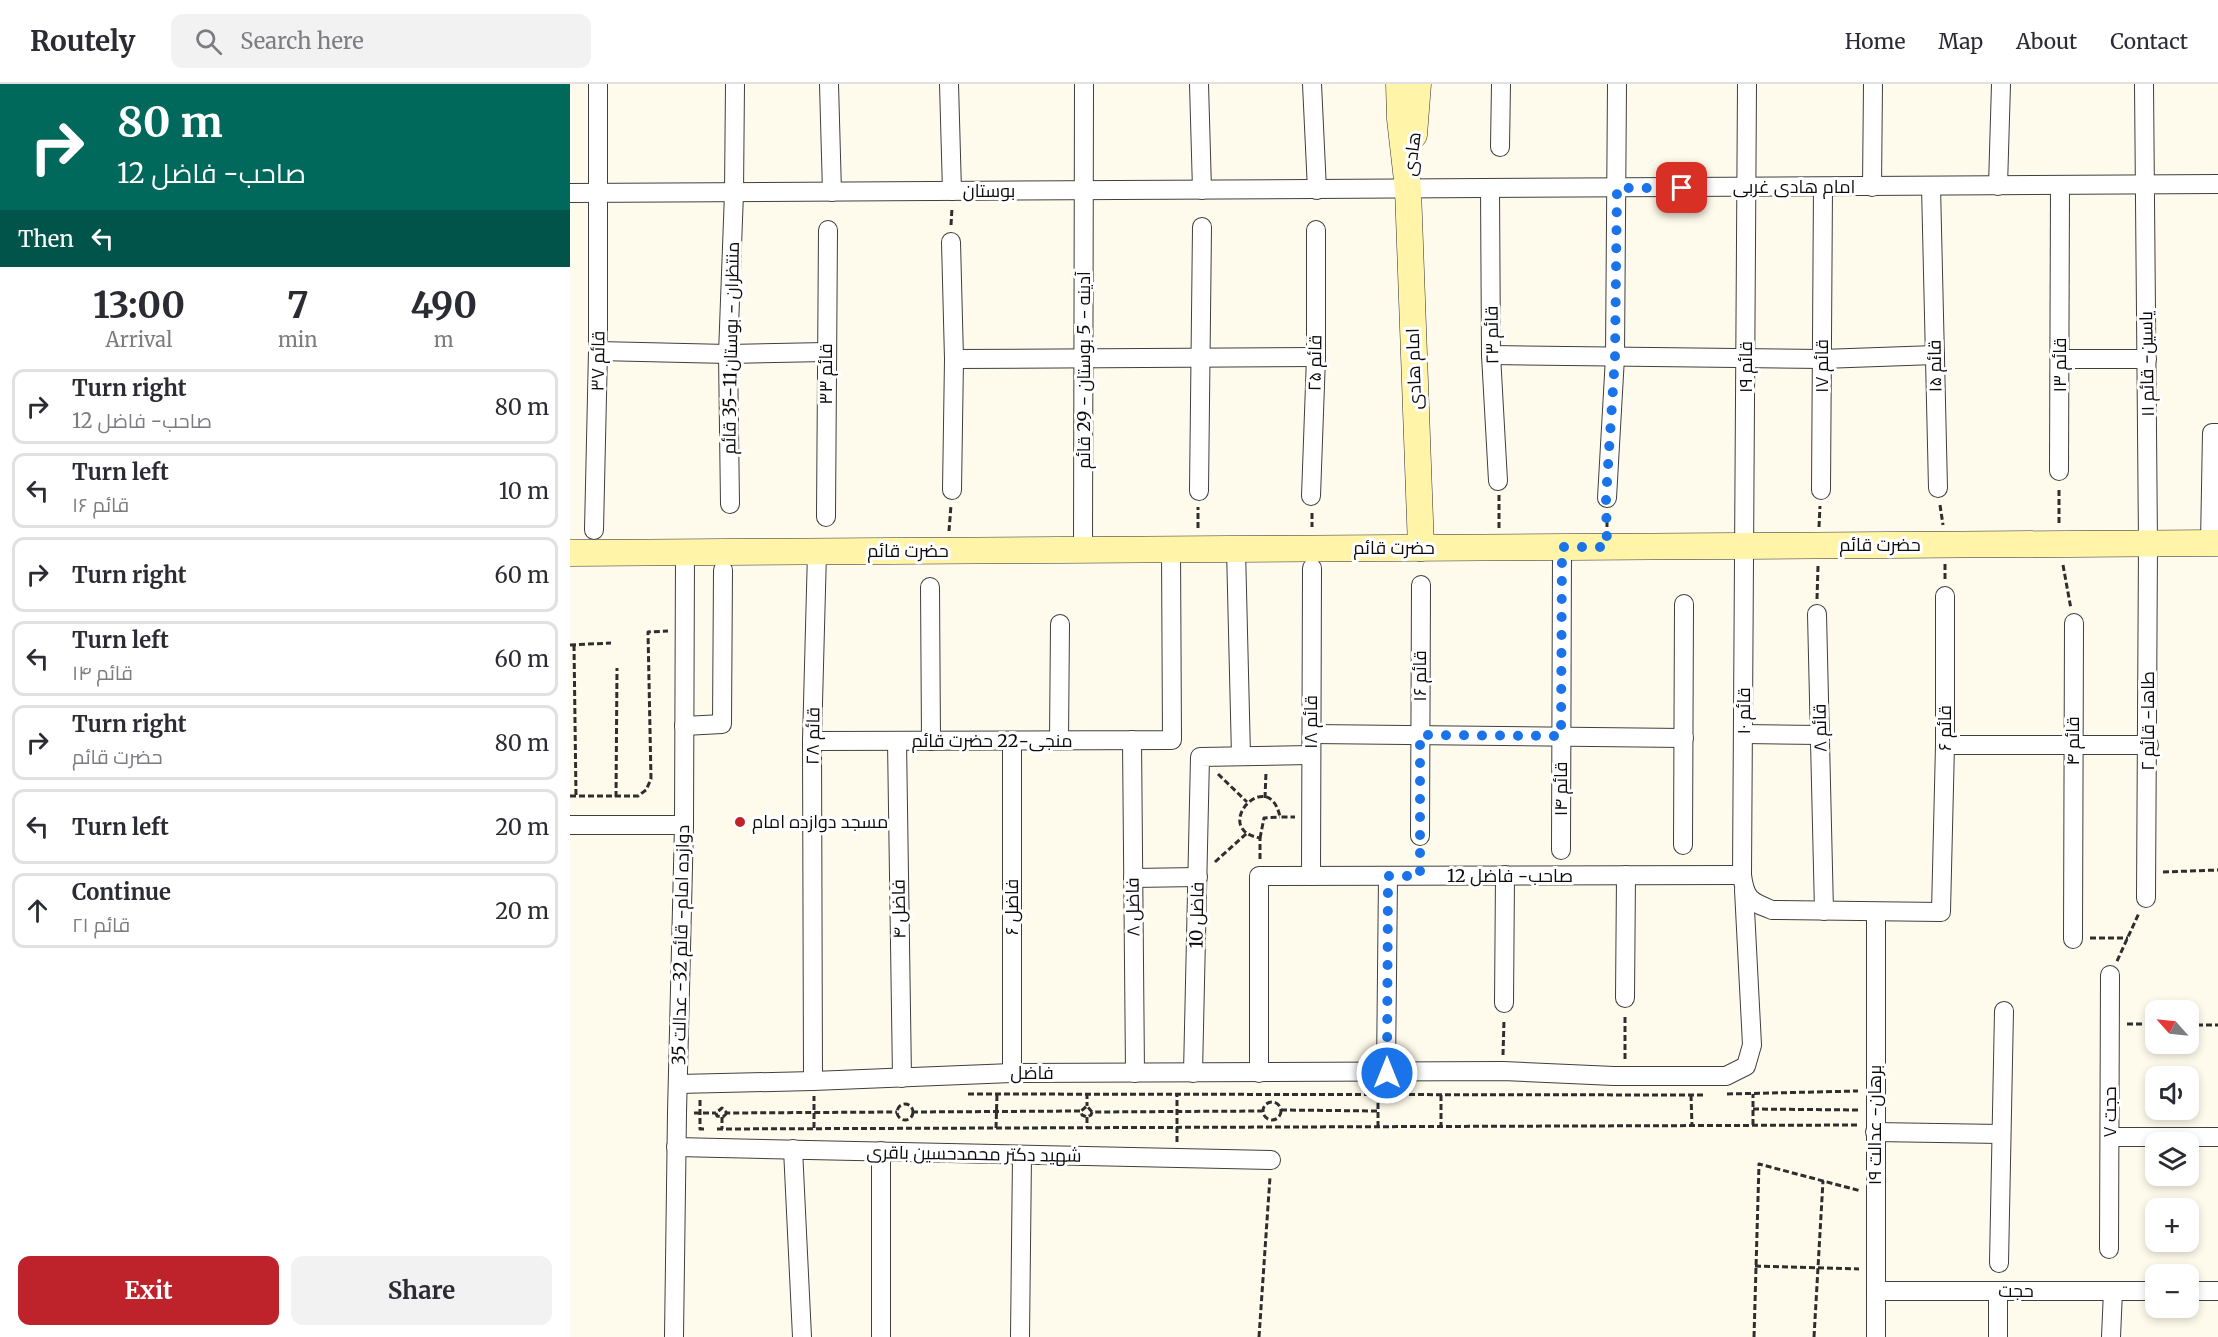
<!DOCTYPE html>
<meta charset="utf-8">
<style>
:root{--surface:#fff;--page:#f2f2f3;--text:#2b2b33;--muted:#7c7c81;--line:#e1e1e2;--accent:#be232c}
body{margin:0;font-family:Merriweather,Cairo,serif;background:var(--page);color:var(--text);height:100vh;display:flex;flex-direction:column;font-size:22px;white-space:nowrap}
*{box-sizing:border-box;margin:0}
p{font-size:20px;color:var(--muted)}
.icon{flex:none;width:33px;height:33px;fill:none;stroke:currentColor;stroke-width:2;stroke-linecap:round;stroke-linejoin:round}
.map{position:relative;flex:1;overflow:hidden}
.side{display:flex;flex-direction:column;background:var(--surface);width:570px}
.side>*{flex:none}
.banner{background:#00695c;color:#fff;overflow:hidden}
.needle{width:39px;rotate:297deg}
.fabs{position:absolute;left:1575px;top:916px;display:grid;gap:12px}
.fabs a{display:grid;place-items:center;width:54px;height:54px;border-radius:12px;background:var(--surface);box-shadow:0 3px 9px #0003;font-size:30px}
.pin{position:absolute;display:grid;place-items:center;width:51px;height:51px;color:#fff;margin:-26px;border-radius:12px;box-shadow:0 3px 9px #0006}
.me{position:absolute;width:66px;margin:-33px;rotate:0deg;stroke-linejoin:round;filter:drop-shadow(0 0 4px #0008)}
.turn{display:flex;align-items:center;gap:21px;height:126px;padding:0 18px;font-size:27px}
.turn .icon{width:78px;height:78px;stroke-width:2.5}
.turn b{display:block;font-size:42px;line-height:51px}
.then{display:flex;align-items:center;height:57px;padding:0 18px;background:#0003;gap:12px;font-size:22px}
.eta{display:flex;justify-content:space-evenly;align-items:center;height:102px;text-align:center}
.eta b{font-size:36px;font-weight:700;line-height:42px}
.button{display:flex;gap:12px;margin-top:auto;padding:12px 18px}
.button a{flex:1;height:69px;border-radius:12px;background:var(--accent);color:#fff;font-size:24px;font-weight:700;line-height:69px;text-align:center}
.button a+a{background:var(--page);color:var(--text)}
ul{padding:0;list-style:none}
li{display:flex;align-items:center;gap:18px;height:75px;margin:0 12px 9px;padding:0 6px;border:3px solid var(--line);border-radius:12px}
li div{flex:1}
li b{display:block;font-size:22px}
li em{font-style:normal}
header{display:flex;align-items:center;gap:36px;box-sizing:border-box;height:84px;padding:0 30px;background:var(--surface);border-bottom:2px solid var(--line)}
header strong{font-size:28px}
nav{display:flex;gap:33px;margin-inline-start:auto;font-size:21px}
.search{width:420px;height:54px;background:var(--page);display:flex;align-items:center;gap:15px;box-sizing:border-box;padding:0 21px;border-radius:12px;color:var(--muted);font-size:22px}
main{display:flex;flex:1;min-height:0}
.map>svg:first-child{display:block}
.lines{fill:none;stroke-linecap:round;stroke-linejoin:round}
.street-casing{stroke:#3f3f3f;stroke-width:20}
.secondary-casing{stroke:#2e2e2e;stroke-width:27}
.path{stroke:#2e2e2e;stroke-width:3;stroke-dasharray:6 3;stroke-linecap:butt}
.street{stroke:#fff;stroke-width:18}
.secondary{stroke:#fff4a7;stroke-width:26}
.route{stroke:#1a73e8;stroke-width:10;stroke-dasharray:0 18}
.poi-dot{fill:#be232c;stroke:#fff;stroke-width:2}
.labels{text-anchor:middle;stroke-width:6;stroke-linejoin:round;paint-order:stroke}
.street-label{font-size:18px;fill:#0c0c0c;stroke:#fff}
.poi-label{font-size:18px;fill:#0c0c0c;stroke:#fff;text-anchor:start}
</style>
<header>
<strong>Routely</strong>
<div class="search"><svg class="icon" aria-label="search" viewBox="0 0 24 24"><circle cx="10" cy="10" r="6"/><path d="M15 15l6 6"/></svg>Search here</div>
<nav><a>Home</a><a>Map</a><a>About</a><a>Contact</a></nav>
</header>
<main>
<section class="side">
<div class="banner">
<div class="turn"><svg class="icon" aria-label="right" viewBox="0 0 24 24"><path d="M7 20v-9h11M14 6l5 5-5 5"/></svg><div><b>80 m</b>صاحب- فاضل 12</div></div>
<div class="then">Then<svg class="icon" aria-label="left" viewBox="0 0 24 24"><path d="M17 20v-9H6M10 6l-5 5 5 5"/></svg></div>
</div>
<div class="eta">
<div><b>13:00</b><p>Arrival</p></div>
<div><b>7</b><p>min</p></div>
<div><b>490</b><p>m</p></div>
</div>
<ul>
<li><svg class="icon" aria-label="right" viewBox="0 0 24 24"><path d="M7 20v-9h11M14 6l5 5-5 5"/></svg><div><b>Turn right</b><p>صاحب- فاضل 12</p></div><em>80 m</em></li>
<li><svg class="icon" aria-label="left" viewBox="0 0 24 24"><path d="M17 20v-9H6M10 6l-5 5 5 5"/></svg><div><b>Turn left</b><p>قائم ۱۶</p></div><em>10 m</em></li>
<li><svg class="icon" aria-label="right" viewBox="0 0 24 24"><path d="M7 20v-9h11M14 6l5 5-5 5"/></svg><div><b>Turn right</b></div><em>60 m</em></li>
<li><svg class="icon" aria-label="left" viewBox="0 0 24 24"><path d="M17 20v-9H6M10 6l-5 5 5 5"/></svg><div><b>Turn left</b><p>قائم ۱۴</p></div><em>60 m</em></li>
<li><svg class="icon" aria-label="right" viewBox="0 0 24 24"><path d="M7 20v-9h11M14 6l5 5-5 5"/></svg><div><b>Turn right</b><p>حضرت قائم</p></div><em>80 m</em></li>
<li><svg class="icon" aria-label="left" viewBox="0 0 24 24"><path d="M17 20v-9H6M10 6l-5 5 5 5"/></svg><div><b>Turn left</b></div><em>20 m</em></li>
<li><svg class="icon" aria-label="ahead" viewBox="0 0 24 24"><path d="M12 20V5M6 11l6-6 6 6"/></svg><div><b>Continue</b><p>قائم ۲۱</p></div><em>20 m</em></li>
</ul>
<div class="button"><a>Exit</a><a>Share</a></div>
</section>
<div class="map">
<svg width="1648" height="1253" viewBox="0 0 1648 1253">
<rect width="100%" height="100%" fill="#fffbec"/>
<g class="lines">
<defs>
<g id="street">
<polyline points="259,0 262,108"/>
<polyline points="379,0 382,107"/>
<polyline points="629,0 632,106"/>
<polyline points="742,0 747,106"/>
<path d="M1177,0L1172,791C1175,815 1181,818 1202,826L1371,828L1375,661V512"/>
<polyline points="1574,0 1578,460 1576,814"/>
<polyline points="930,63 931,0"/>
<polyline points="1361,102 1368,404"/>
<polyline points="1428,102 1431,0"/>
<polyline points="1302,103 1303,0"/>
<polyline points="920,105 921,271 928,397"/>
<polyline points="0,109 1648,100"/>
<polyline points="381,158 384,275 382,406"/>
<polyline points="28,267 158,270 256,268"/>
<polyline points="921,271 1252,275 1365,271"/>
<polyline points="384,275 746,273"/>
<polyline points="1490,275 1577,275"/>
<polyline points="1489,387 1490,102"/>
<polyline points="1251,406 1253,103"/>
<polyline points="629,407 632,143"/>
<polyline points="741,412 746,273 746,146"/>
<polyline points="1037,414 1045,273 1047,0"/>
<polyline points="160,420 158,270 164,109 165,0"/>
<polyline points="256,433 258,146"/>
<polyline points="24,446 28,267 28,0"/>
<polyline points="1640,459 1642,349 1648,349"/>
<polyline points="666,465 671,672"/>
<polyline points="513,466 514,0"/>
<polyline points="360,503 361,657"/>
<polyline points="1247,530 1254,827"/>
<polyline points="114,642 152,640 153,486"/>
<polyline points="742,650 1114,654"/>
<polyline points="1174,650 1250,651"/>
<polyline points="489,656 490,540"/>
<polyline points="562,656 565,989"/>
<polyline points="242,657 602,656 601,466"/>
<polyline points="327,657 332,994"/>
<polyline points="442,657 442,989"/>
<polyline points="1375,661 1579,661"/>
<polyline points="0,741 114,741"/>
<polyline points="850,752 851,501"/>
<polyline points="1113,761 1114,520"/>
<polyline points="991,766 992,463"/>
<polyline points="741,792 742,484"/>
<polyline points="563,794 628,793"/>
<polyline points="1306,828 1306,1253"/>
<polyline points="1503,855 1504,539"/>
<polyline points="1055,914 1056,791"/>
<polyline points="934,919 935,791"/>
<polyline points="816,987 818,792"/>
<polyline points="623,989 630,673 741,671"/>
<polyline points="689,989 689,792 1172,791"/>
<polyline points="243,997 242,657 247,468"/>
<polyline points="108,1000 243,997 442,989 933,987 1044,992 1156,992 1176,982 1182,961 1174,806"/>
<polyline points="1305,1048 1431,1050"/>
<polyline points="1540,1053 1648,1053"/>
<polyline points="106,1063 701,1076"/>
<polyline points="223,1065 232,1253"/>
<polyline points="311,1067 311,1253"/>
<polyline points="1539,1165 1540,891"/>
<polyline points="1429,1179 1434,927"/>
<polyline points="1306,1207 1586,1207"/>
<polyline points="1618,1207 1648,1207"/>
<polyline points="104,1253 107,1029 114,741 115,469"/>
<polyline points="450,1253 452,1071"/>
<polyline points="1428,1253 1428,1207"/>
<polyline points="1541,1253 1543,1207"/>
</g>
<g id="secondary">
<polyline points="829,0 830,35 838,105 851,464"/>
<polyline points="844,51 848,0"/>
<polyline points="0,469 1648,459"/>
</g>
</defs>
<!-- street casing -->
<use href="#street" class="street-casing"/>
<!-- secondary casing -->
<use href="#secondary" class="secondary-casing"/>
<!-- path -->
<g class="path">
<polyline points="381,141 382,124"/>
<polyline points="929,411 929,444"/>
<polyline points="1370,421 1373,441"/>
<polyline points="742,429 742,443"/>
<polyline points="1037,429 1037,443"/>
<polyline points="1489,439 1489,404"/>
<polyline points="1249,443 1250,422"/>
<polyline points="628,444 628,423"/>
<polyline points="379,447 381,421"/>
<polyline points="1493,481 1501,525"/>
<polyline points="1375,495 1375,480"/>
<polyline points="1247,515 1248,482"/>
<polyline points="0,561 41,559"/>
<polyline points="4,561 6,712"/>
<polyline points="648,690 677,718"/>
<polyline points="0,712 68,712 76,706 81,695 78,548 98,547"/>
<polyline points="46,713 47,584"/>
<polyline points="695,714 696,688"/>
<polyline points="690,754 694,734 710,733"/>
<path d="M690,775V754C639,745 699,680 710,733H725"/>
<polyline points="645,778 677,749"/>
<polyline points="1593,788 1648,786"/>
<polyline points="1520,854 1558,854"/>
<polyline points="1547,877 1569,829"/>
<polyline points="1557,940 1586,940"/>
<polyline points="1618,941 1648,941"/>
<polyline points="933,971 934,936"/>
<polyline points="1055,975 1055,930"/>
<polyline points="517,1009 517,1022"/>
<polyline points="398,1010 1135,1011"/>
<polyline points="1157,1010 1288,1007"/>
<polyline points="871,1011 871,1042"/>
<polyline points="1121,1011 1122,1042"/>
<polyline points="130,1016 130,1045 134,1045"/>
<circle cx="702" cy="1027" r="9"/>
<circle cx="335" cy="1028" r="8"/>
<polyline points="1183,1025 1289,1026"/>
<polyline points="711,1026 808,1027"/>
<polyline points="342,1028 511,1027"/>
<polyline points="522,1028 517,1022 511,1027 512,1031 517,1033 521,1031 522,1028 692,1027"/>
<polyline points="124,1029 146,1029"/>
<polyline points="157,1029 153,1033 147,1032 146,1029 152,1024 157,1029 327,1028"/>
<polyline points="152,1033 152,1045"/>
<polyline points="517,1033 517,1044"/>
<polyline points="1183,1041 1183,1010"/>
<polyline points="808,1043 808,1010"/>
<polyline points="244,1044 244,1012"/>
<polyline points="426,1044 427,1010"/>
<polyline points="147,1045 1289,1041"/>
<polyline points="607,1058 607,1009"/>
<polyline points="1185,1182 1289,1185"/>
<polyline points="689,1253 700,1093"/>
<polyline points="1184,1253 1189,1080 1291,1107"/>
<polyline points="1244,1253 1253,1097"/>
</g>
<!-- street -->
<use href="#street" class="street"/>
<!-- secondary -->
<use href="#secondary" class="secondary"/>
</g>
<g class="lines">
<!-- route -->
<polyline class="route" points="817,989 818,792 850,792 850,651 991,652 992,463 1037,463 1036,414 1045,273 1047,104 1112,104"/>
</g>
<!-- markers -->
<circle class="poi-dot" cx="170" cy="738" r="6"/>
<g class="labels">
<!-- street labels -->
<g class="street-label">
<text transform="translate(842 70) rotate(-83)" y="6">هادی</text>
<text x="1224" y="109">امام هادی غربی</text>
<text x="419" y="113">بوستان</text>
<text transform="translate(922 251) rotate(-91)" y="6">قائم ۲۳</text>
<text transform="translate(161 264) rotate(-89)" y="6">منتظران - بوستان11-35 قائم</text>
<text transform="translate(28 277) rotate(-89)" y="6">قائم ۳۷</text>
<text transform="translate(745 279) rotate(-89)" y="6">قائم ۲۵</text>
<text transform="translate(1577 280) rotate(-91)" y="6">یاسین- قائم ۱۱</text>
<text transform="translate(1490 281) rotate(-90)" y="6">قائم ۱۳</text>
<text transform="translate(1252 282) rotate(-90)" y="6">قائم ۱۷</text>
<text transform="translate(1365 282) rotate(-91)" y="6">قائم ۱۵</text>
<text transform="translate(1176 283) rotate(-90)" y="6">قائم ۱۹</text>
<text transform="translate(844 285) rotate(-92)" y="6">امام هادی</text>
<text transform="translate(514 286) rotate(-90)" y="6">آدینه - 5 بوستان - 29 قائم</text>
<text transform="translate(256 290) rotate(-90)" y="6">قائم ۳۳</text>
<text x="1310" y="467">حضرت قائم</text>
<text x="824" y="470">حضرت قائم</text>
<text x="338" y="473">حضرت قائم</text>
<text transform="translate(850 592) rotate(-90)" y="6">قائم ۱۶</text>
<text transform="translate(1174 627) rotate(-90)" y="6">قائم ۱۰</text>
<text transform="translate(1578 637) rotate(-90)" y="6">طاها- قائم ۲</text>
<text transform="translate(741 638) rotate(-90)" y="6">قائم ۱۸</text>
<text transform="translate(1250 644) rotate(-91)" y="6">قائم ۸</text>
<text transform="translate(1375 644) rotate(-90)" y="6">قائم ۶</text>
<text transform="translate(243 652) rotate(-89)" y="6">قائم ۲۸</text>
<text x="422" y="663">منجی-22 حضرت قائم</text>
<text transform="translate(1503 657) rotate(-90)" y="6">قائم ۴</text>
<text transform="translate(991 705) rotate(-90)" y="6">قائم ۱۴</text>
<text x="940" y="798">صاحب- فاضل 12</text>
<text transform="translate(442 823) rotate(-90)" y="6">فاضل ۶</text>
<text transform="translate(563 823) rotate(-91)" y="6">فاضل ۸</text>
<text transform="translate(329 825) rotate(-91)" y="6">فاضل ۴</text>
<text transform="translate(627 831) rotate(-89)" y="6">فاضل 10</text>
<text transform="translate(111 861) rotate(-89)" y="6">دوازده امام- قائم 32- عدالت 35</text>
<text x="462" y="995">فاضل</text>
<text transform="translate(1540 1028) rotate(-90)" y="6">حجت ۷</text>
<text transform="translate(1305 1041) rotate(-90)" y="6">برهان- عدالت ۱۹</text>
<text transform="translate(404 1070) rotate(1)" y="6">شهید دکتر محمدحسین باقری</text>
<text x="1446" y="1213">حجت</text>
</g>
<!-- poi labels -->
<g class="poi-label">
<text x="182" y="744">مسجد دوازده امام</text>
</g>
</g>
</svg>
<div class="fabs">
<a><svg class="needle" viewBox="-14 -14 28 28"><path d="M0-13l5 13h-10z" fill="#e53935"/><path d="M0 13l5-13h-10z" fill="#7c7c81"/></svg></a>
<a><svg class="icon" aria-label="sound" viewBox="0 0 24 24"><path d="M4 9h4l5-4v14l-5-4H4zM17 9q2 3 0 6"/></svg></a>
<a><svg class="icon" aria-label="layers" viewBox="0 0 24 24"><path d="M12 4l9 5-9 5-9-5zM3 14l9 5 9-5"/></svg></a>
<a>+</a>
<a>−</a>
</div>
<div class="pin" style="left:1112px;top:104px;background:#d93025"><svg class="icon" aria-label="arrive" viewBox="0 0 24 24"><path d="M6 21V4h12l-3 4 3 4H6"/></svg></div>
<svg class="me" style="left:817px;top:989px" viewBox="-20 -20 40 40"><circle r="17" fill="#1a73e8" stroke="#fff" stroke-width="3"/><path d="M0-11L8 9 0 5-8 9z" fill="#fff"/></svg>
</div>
</main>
